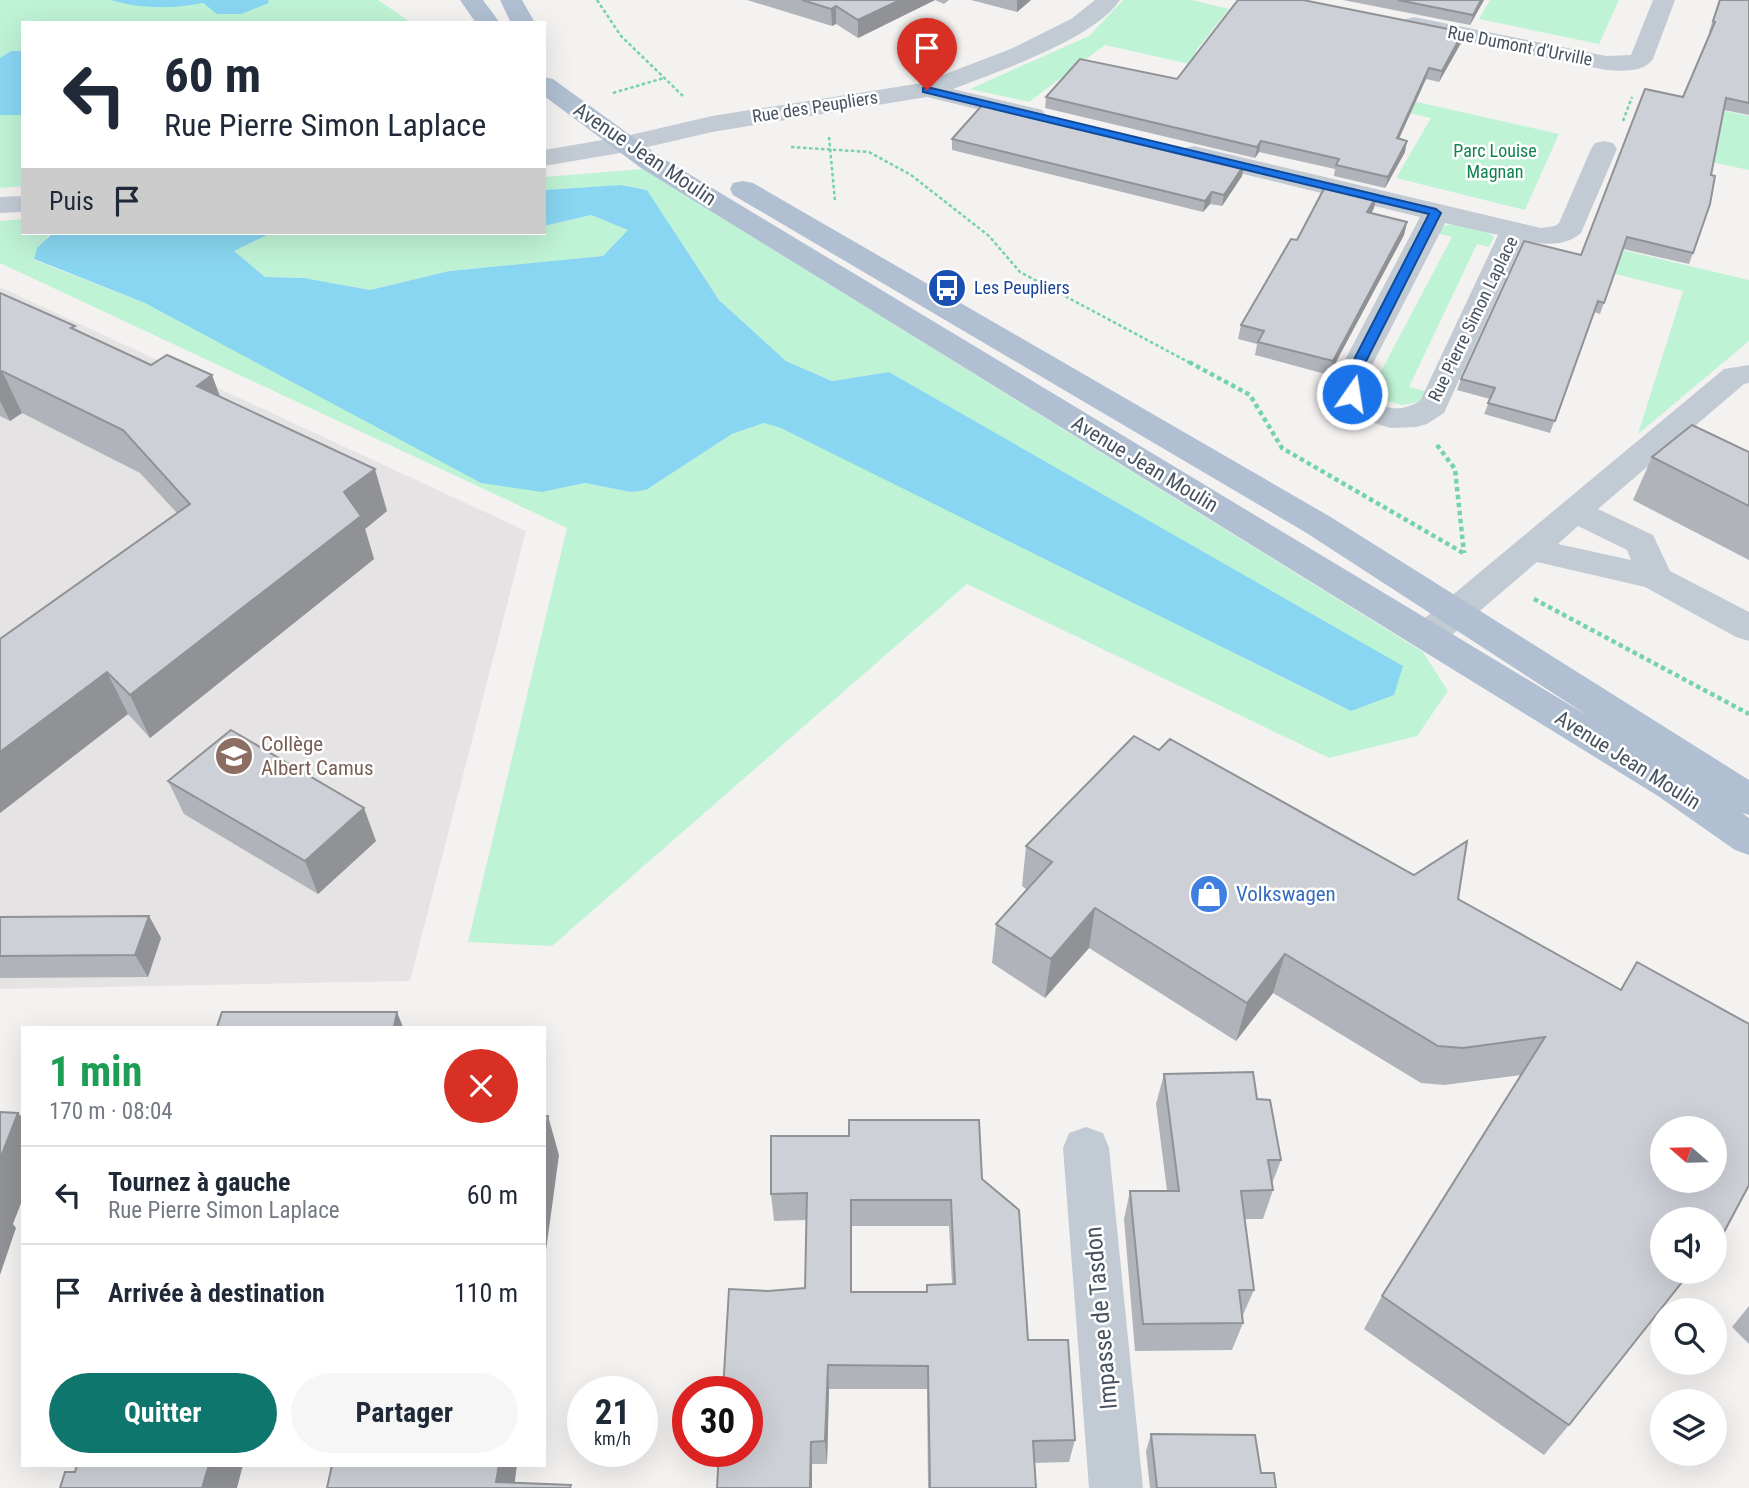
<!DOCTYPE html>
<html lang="fr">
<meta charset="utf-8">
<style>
:root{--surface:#fff;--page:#f6f6f7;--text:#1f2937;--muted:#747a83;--line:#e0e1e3;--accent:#0f766e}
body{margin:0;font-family:"Roboto Condensed",sans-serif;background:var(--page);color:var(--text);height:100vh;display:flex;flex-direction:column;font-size:26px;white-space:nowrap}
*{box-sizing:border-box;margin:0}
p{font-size:23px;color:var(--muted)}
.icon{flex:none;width:38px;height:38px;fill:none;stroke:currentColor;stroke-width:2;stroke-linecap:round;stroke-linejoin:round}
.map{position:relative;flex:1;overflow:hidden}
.details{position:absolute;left:21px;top:1026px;width:525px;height:441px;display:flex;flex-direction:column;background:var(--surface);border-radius:0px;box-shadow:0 7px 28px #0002}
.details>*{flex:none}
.top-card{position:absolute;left:21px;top:21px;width:525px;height:214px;border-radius:0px;box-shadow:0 7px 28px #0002;background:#fff;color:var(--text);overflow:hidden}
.needle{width:46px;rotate:290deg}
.buttons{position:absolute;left:1650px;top:1116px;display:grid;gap:14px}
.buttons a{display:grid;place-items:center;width:77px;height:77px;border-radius:50%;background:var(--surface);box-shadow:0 7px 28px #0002;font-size:35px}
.speed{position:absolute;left:567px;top:1376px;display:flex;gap:14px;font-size:35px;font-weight:700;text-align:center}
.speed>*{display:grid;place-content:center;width:91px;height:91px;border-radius:50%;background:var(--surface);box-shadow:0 7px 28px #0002;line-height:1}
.speed small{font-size:18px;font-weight:400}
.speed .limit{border:10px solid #d22;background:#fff;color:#111}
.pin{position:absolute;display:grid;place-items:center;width:60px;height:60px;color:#fff;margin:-72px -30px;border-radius:50% 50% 50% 0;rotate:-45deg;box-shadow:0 0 7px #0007}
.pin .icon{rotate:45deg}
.me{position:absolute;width:77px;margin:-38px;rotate:13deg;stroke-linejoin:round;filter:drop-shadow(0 0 5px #0008)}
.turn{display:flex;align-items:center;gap:24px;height:147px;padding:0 28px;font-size:32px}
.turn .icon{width:91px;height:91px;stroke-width:2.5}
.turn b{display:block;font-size:49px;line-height:60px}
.then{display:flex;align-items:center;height:66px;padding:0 28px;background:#0003;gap:14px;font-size:26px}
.round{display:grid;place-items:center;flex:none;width:74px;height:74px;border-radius:37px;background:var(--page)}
.overview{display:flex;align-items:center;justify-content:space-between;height:119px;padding:0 28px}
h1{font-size:42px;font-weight:700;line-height:52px;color:#1e9e55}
.action{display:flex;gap:14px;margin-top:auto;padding:14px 28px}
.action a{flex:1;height:80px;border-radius:42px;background:var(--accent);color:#fff;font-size:28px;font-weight:700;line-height:80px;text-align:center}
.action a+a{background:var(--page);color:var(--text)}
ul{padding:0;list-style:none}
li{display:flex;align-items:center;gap:21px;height:98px;padding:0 28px;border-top:2px solid var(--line)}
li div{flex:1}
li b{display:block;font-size:26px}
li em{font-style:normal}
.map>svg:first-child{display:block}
.education{fill:#e5e3e3}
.green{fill:#bff3d6}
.water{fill:#89d6f2}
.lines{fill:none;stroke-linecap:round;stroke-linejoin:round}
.path-far1{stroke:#74d3aa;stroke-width:2.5;stroke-dasharray:3.5 2.5;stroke-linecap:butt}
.path{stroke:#74d3aa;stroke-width:4.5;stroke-dasharray:4.5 3.5;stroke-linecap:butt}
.minor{fill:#c2cbd4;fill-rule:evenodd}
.major{fill:#b0bfd1;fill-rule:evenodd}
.wall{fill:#b0b3b9;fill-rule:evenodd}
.shaded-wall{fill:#909296}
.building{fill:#cdd0d7;stroke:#909296;stroke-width:2;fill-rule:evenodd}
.route{fill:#1a73e8;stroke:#114b97;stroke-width:2}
.labels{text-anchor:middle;stroke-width:5;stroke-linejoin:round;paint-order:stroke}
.far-street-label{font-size:18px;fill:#485360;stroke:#fff}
.far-park-label{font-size:18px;fill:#128251;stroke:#fff}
.far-transit-label{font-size:18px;fill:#164399;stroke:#fff;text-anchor:start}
.street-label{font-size:21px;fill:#485360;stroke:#fff}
.education-label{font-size:21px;fill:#785e54;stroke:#fff;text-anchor:start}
.shop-label{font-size:21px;fill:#366cbe;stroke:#fff;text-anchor:start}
.near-street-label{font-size:24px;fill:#485360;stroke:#fff}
</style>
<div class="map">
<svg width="1749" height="1488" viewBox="0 0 1749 1488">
<rect width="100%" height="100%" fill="#f4f2f1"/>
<!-- education -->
<polygon class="education" points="0,287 526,531 410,981 0,989"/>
<!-- green -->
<g class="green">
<polygon points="0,0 378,0 412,23 23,23 23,186 0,188"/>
<polygon points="1123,0 1192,0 1229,9 1195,52 1559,134 1525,210 1396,178 1431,118 1105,45 1029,102 970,89 1089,36"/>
<polygon points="1490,0 1619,0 1599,44 1479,19"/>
<polygon points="1650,95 1749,116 1749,170 1631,145"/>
<polygon points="643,169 1423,652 1448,691 1417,736 1329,758 967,584 552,946 468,942 567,528 0,263 0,221 23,219 23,233 53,233 49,234 34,260 145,303 542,492 585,483 631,492 646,490 732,434 764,423 781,427 1351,711 1402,666 889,372 832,381 786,361 719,300 647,190 621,185 544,190 544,177"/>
<polygon points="591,215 629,230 603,256 449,271 370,290 304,278 265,277 233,251 271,233 544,233 544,226"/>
<polygon points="1457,223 1484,230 1494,237 1489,247 1477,244 1409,387 1425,391 1421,402 1401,405 1366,394 1361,386 1367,374 1378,377 1452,237 1436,233 1439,227"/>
<polygon points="1588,242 1749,280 1749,341 1638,434 1683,291 1580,265"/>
</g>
<!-- water -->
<g class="water">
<path d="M111,0H268L269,3L241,14H217L203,3C174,9 140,9 111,0Z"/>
<polygon points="11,51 23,51 23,115 0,115 0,58"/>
<polygon points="621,185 647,190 719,300 786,361 832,381 889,372 1403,666 1394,695 1351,711 781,428 764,423 732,434 646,490 631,492 585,483 542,492 481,483 145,303 34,259 37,248 53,233 271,233 234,251 265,277 304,278 370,290 449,271 603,256 628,230 591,215 544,226 544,190"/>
</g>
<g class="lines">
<!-- path-far1 -->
<g class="path-far1">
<polyline points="597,0 621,36 684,97"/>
<polyline points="613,93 664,78"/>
<polyline points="1623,121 1632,97"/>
<polyline points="829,137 835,201"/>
<polyline points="791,147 869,152 911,175 989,236 1020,272 1192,364"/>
</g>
<!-- path -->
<g class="path">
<polyline points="1189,362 1250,395 1282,448 1465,554"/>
<polyline points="1437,445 1455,469 1464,553"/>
<polyline points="1534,599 1749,714"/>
</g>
<!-- minor -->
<g class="minor">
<path d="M1095,0H1120C1093,40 998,71 953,89L1042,110L1046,115L1042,120L1033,123L927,97L712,132L626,152L544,166V150L626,136L712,116L922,83L1013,48L1071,19Z"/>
<path d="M1653,0H1675L1653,59C1643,73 1622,71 1606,70L1414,31L1406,29L1402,24L1406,19L1414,17L1606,56L1631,55Z"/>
<path d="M1604,141L1613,143L1617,149L1581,233C1565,247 1543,245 1523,240L1444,413L1427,424L1416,427L1391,428L1380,425L1354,416L1336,394V377L1420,217L1185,160L1181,154L1185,148L1194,146L1541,228L1555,226L1559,223L1591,149L1595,143ZM1445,223L1498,235L1420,401C1395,416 1369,408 1366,377Z"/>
<polygon points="23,196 23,212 0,213 0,197"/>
<path d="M1749,365V383L1744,384L1598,509L1653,535L1670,571L1749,612V641L1736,637L1645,587L1537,562L1440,645L1427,649L1414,645L1409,636L1414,627L1724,369ZM1578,526L1627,550L1631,560L1558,544Z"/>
<polygon points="1086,1127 1103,1133 1109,1148 1143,1488 1089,1488 1063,1148 1069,1133"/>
</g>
<!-- major -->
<g class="major">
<polygon points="460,0 483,0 500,23 476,23"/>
<polygon points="500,0 522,0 535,23 511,23"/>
<polygon points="544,77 553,79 659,156 1590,717 1305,532 733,195 730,189 733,183 743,181 753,183 1329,516 1749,780 1749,815 1742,813 1749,818 1749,855 1735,850 1658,796 641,168 544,96"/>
</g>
</g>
<!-- wall -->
<g class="wall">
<polygon points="747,0 949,0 944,4 935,0 858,38 836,24 832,26"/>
<polygon points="971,0 1031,0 1017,12"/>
<polygon points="1343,0 1484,0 1470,25"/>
<polygon points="1719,0 1749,0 1749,115 1724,110 1693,253 1689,264 1623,249 1600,314 1594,312 1550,433 1484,414 1490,399 1457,390 1461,379 1581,255 1683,97 1710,32 1709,32"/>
<polygon points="1463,32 1461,43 1439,82 1426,79 1399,139 1405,152 1385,188 1334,176 1335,169 1259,152 1255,158 1045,108 1046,97 1177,79"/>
<polygon points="952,139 1244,165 1242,176 1222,206 1210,204 1203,212 952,150"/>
<polygon points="1377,195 1374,208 1371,213 1407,222 1404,235 1329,375 1255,355 1257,344 1238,339 1241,325 1297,240"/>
<polygon points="0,293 151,365 212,375 220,396 387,511 365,529 374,559 150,738 128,714 0,813 177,513 140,473 22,413 10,421 0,416"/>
<polygon points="1749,452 1749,560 1633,500 1652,457"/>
<path d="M1134,736L1159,750L1170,739L1414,875L1467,841L1458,899L1620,990L1637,962L1749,1024V1185L1715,1248V1220H1662V1272H1695L1687,1281L1685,1278L1569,1425L1544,1455L1364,1329L1382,1296L1521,1075L1444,1085L1421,1083L1273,993L1236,1041L1089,948L1045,998L992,963L996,924L1027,890L1022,886L1026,846ZM1662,1129H1715V1181H1662Z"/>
<polygon points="168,781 376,841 318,894 184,814"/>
<polygon points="149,916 161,938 148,977 0,978 0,917"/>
<polygon points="1164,1074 1257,1099 1281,1160 1272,1184 1273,1190 1263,1219 1244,1219 1254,1290 1242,1317 1243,1323 1232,1350 1135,1351 1124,1219 1130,1191 1167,1191 1156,1104"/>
<path d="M982,1179L1028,1340L1075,1440L1069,1462L1034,1463L1036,1488H928L927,1389H829L827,1464H812L768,1291L805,1288L806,1220L774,1221L771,1194ZM851,1226H949L952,1284L926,1292H851Z"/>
<polygon points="1749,1306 1749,1344 1732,1327"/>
<polygon points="1151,1434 1261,1473 1276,1488 1150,1488 1146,1451"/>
</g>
<!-- shaded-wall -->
<g class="shaded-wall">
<polygon points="900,0 935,0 858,38 858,20"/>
<polygon points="1017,0 1031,0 1017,12"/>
<polygon points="1481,0 1484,0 1470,25 1473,15"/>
<polygon points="836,6 836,24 832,26 831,9"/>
<polygon points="1463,32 1461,43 1439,82 1442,71"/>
<polygon points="1429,68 1426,79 1394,149 1397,138"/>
<polygon points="1261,141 1259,152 1255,158 1257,147"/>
<polygon points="1407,141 1405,152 1385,188 1388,177"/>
<polygon points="1244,165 1242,176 1222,206 1224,195"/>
<polygon points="1212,192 1210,204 1203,212 1205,201"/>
<polygon points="1377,195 1374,208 1364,225 1367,212"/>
<polygon points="1407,222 1404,235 1329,375 1333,361"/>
<polygon points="2,371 22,413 10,421 0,401 0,372"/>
<polygon points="212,375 227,417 197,386"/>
<polygon points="375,469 387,511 365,529 374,559 150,738 130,695 344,492"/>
<polygon points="107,672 128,714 0,813 0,752"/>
<polygon points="364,808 376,841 318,894 305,861"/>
<polygon points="1095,908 1089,948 1045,998 1051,959"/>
<polygon points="149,916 161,938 148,977 135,955"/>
<polygon points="1285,954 1273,993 1236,1041 1247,1003"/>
<polygon points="397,1012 403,1027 394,1027"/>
<polygon points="18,1113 23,1118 23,1198 13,1224 16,1228 0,1275 0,1159"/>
<polygon points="548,1116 559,1155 544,1265 544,1143"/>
<polygon points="828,1365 829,1389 827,1464 825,1441"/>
<polygon points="811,1442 812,1464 812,1488 810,1488"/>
<polygon points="209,1465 243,1465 237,1488 202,1488"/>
<polygon points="499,1465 517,1465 514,1488 496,1482"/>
</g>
<!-- building -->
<g class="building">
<polygon points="802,0 900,0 858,20 836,6 831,9"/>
<polygon points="1238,0 1303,0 1463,32 1442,71 1429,68 1397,138 1407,141 1388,177 1336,165 1339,159 1261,141 1257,147 1046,97 1080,59 1177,79"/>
<polygon points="1398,0 1481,0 1473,15"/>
<polygon points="1720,0 1749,0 1749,103 1726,98 1711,175 1715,176 1710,204 1693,253 1627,237 1604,303 1598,301 1555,421 1488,403 1495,388 1461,379 1524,241 1581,255 1645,89 1683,97 1715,22 1713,21"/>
<polygon points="984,103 1244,165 1224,195 1212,192 1205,201 952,139"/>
<polygon points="1327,183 1377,195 1367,212 1407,222 1333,361 1258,342 1264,331 1241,325 1291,239 1297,240"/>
<polygon points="0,293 75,326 71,328 151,365 167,355 212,375 197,386 375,469 344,492 361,516 130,695 107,672 0,752 0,639 190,504 123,430 2,371 0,372"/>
<polygon points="1692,425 1749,452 1749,506 1652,457"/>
<polygon points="231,730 364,808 305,861 168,781"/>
<path d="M1134,736L1159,750L1170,739L1414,875L1467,841L1458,899L1621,990L1637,962L1749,1024V1185L1716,1247L1715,1246V1220H1662V1272H1690L1569,1425L1382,1296L1545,1037L1463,1048L1438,1046L1285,954L1247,1003L1095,908L1051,959L996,924L1052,862L1026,846ZM1662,1129H1715V1181H1662Z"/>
<polygon points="149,916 135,955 0,956 0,917"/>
<polygon points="222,1012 397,1012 394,1027 217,1027"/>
<polygon points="1253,1072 1257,1099 1270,1100 1281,1160 1268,1160 1273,1190 1241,1191 1254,1290 1239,1290 1243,1323 1143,1324 1130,1191 1179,1191 1164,1074"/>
<polygon points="0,1112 18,1113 0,1159"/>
<polygon points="544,1116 548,1116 544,1143"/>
<path d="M849,1120H979L982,1179L1019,1210L1028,1340H1068L1075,1440L1033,1441L1036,1488H930L928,1366L828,1365L825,1441L811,1442L810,1488H717L719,1451H747V1391H723L729,1289L768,1291L805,1288L807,1193L771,1194V1136H849ZM851,1200H951L955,1284L927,1285V1292H851Z"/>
<polygon points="1151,1434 1255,1435 1261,1473 1274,1473 1276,1488 1157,1488"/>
<polygon points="77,1465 209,1465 202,1488 60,1488 65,1472 75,1472"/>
<polygon points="332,1465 499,1465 496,1482 571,1485 570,1488 327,1488"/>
</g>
<!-- route -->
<polygon class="route" points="927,87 1436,209 1441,213 1358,377 1358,394 1352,397 1345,394 1345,377 1429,214 923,92 923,88"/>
<!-- icons -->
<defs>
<symbol id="bus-disc" viewBox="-11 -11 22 22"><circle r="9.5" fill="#1a4fb4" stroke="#fff"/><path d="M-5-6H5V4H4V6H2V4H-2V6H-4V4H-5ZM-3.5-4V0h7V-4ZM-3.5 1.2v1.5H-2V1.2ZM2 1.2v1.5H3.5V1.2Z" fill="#fff"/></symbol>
<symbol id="school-disc" viewBox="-11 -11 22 22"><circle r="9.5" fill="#8d6e63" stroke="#fff"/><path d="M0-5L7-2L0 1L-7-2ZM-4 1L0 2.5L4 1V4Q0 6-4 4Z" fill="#fff"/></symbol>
<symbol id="shop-disc" viewBox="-11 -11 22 22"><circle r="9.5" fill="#3f7fe0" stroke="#fff"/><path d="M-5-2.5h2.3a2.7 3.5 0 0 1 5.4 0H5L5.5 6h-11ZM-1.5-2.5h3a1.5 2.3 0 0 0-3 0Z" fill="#fff"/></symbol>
</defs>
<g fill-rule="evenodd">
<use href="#bus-disc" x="925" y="266" width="44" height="44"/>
<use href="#school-disc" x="212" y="734" width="44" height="44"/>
<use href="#shop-disc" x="1187" y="872" width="44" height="44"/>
</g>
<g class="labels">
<!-- far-street labels -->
<g class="far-street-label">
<text transform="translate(1520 46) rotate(11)" y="6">Rue Dumont d'Urville</text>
<text transform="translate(815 107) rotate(-9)" y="6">Rue des Peupliers</text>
<text transform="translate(1473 319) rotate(-64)" y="6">Rue Pierre Simon Laplace</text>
</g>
<!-- far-park labels -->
<g class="far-park-label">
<text x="1495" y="157">Parc Louise<tspan x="1495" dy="21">Magnan</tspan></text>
</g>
<!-- far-transit labels -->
<g class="far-transit-label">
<text x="974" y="294">Les Peupliers</text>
</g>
<!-- street labels -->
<g class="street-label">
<text transform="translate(645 154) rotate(34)" y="7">Avenue Jean Moulin</text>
<text transform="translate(1145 464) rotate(31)" y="7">Avenue Jean Moulin</text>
<text transform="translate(1628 760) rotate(32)" y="7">Avenue Jean Moulin</text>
</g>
<!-- education labels -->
<g class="education-label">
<text x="261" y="751">Collège<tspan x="261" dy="24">Albert Camus</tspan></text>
</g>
<!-- shop labels -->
<g class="shop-label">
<text x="1236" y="901">Volkswagen</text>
</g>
<!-- near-street labels -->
<g class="near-street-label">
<text transform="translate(1101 1318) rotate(-95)" y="8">Impasse de Tasdon</text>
</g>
</g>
</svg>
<div class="buttons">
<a><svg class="needle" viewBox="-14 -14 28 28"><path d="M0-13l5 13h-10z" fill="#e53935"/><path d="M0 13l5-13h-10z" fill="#747a83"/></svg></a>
<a><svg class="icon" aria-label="sound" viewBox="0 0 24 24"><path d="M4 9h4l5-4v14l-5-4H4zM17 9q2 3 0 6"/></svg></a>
<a><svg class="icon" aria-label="search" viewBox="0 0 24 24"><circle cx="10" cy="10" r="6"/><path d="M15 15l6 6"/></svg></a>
<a><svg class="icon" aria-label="layers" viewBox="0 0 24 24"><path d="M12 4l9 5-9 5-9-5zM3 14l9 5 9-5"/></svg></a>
</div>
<div class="speed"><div>21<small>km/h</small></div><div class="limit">30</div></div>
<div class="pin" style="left:927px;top:90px;background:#d93025"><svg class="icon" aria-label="arrive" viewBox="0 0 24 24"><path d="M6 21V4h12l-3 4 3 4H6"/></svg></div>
<svg class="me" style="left:1352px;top:394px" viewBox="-20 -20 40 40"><circle r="17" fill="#1a73e8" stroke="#fff" stroke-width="3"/><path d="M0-11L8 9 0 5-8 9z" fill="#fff"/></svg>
<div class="top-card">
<div class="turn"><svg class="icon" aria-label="left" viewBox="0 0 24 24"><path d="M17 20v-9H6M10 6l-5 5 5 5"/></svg><div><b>60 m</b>Rue Pierre Simon Laplace</div></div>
<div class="then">Puis<svg class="icon" aria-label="arrive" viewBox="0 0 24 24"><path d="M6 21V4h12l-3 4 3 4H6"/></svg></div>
</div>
<section class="details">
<div class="overview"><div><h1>1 min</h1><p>170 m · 08:04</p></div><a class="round" style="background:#d93025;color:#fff"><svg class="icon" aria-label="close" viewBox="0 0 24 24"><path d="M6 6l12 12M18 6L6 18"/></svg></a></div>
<ul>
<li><svg class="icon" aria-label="left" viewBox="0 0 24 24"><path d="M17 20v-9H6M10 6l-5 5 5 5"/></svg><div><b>Tournez à gauche</b><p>Rue Pierre Simon Laplace</p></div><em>60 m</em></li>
<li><svg class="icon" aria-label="arrive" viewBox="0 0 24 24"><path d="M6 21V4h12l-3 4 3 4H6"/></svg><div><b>Arrivée à destination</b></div><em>110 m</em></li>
</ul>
<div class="action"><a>Quitter</a><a>Partager</a></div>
</section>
</div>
